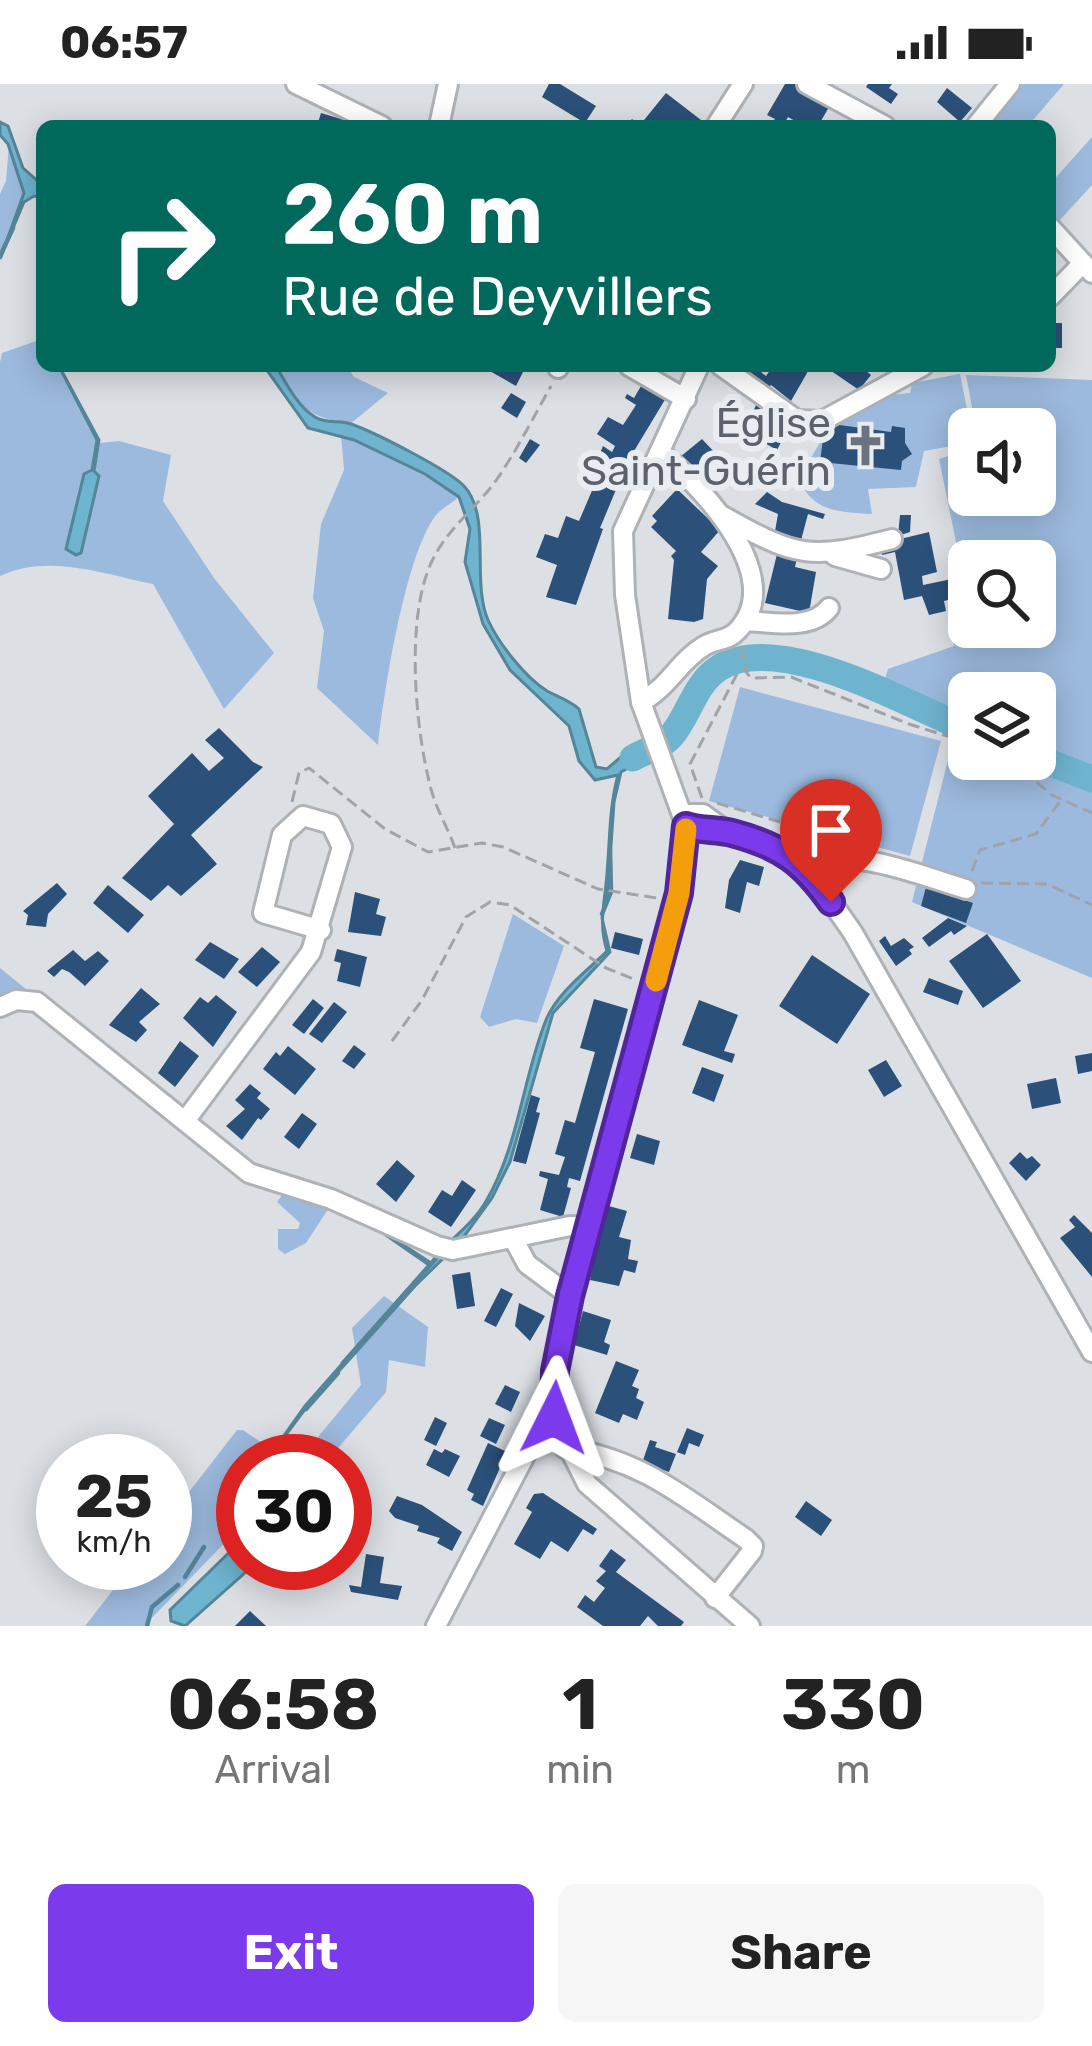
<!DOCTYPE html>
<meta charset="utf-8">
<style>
:root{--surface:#fff;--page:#f6f6f6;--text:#222;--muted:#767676;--accent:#7c3aed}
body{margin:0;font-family:Rubik,sans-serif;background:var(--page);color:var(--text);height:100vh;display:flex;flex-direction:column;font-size:45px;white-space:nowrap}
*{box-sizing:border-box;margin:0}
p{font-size:39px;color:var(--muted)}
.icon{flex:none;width:66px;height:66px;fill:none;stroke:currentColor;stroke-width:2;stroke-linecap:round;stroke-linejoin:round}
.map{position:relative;height:1542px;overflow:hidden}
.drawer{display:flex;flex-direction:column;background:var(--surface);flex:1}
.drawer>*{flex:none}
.banner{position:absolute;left:36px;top:36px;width:1020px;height:252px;border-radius:18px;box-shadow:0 6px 30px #0003;background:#00695c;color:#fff;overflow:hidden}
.buttons{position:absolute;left:948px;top:324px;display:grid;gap:24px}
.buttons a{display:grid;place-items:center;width:108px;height:108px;border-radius:18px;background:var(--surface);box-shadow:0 6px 30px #0003;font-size:60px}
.speed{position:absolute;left:36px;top:1350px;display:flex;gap:24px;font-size:60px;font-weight:700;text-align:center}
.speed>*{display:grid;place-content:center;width:156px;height:156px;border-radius:50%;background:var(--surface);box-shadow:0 6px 30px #0003;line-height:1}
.speed small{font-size:30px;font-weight:400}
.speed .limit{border:18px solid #d22;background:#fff;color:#111}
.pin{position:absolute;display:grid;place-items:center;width:102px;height:102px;color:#fff;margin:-123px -51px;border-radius:50% 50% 50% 0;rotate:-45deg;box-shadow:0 0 12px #0007}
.pin .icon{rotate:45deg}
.me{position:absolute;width:132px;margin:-66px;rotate:3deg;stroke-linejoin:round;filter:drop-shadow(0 0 9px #0008)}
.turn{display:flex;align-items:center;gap:42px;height:252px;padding:0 48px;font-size:54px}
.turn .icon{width:156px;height:156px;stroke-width:2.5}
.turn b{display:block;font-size:84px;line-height:102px}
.eta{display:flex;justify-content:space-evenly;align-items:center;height:204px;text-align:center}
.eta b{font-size:72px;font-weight:700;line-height:84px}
.cta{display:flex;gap:24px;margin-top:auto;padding:24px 48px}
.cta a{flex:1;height:138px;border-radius:18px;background:var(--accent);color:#fff;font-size:48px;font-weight:700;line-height:138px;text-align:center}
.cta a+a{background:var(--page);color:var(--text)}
.status{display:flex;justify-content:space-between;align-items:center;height:84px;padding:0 60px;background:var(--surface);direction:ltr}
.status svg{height:33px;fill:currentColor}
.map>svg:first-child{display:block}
.green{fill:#9cbade;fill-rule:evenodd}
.water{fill:#6fb4cf;stroke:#548598;stroke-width:3}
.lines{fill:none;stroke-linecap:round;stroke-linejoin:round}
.stream{stroke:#548598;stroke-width:4.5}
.river{stroke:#6fb4cf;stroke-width:27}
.building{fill:#2b5079}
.minor-casing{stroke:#aeb2b6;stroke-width:24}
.path{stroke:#a0a3a7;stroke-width:3;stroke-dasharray:12 6;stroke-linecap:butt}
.minor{stroke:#fff;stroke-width:18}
.route-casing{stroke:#51269a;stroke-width:30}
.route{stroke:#7c3aed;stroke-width:21}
.slow{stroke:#f59e0b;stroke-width:21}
.labels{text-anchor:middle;stroke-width:12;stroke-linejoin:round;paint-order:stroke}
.worship-label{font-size:42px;fill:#5b616d;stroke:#e9edf2;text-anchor:end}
</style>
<div class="status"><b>06:57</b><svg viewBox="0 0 49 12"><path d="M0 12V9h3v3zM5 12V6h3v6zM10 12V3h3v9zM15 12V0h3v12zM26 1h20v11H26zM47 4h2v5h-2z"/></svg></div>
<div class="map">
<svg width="1092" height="1542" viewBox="0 0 1092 1542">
<rect width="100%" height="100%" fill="#dce0e5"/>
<!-- green -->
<g class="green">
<polygon points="1023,0 1064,0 1028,42 988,42"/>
<polygon points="1092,53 1092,101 1058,138 1050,131 1050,100"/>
<polygon points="9,61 24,109 0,168 0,110 6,97"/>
<path d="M42,255V282H59L97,355L92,386L84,391L66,465L74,471L81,469L100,359L119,357L171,371L163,417L214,494L274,569L224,625L153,500C104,490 48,469 0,492V278L2,269Z"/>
<path d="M276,282H347L354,293L388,309L350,340C303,331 301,324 276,282Z"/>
<path d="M960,290L971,345L969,359L924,367L916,403L868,405L872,430C831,428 808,426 794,383L809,377L834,335L876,312L910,309L912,299Z"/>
<path d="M966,291L1092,296V894L912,818L955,648L969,654V675H1035V609H969V640L882,604L888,585L954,562L950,535L969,521L939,375L969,365V411H1035V345H976ZM969,477H1035V543H969Z"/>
<path d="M341,351L425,390L459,413C452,419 442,424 436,431C405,471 384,608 378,661L317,604L324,547L313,514L321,440L344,386Z"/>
<polygon points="740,603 941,657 910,772 709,717"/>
<polygon points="513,830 564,862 537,939 516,935 489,943 480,933"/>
<path d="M0,884L253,1088L286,1107L329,1124L306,1159L285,1170L278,1165V1145H298L300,1139L277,1118L285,1107L261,1101L230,1083L50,933C28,923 20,922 0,935Z"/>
<polygon points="384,1212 428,1243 425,1283 389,1276 386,1308 327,1377 298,1377 361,1301 352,1244"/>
<polygon points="237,1346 243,1346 288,1377 243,1377 243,1440 144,1542 85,1542 134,1479 165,1479 165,1439"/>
</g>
<!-- water -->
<g class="water">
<polygon points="0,38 8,42 23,84 42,101 42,114 34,112 24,118 0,175 24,109 8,60 0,51"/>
<polygon points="59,282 99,356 94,387 99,392 81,469 76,471 66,465 84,390 92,386 97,356"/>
<path d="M264,282H276C286,299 298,323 315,333C326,340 339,336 351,340C374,348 449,386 464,402C492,432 471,497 488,536C499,560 525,593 547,607C558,613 569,616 579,625L596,683L607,685L630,665L644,659L649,672L621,688L614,718L608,805L602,834L610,868L553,929L510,1078L492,1114L460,1158L415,1202L306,1324L266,1377L305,1322L429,1181L347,1124L431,1179C446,1157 470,1144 485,1119C519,1062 522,996 546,936C557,909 587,887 607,867C598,839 605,818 607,789C610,756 609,724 618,691L595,696L579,677L569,642L510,586L483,540L465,478L470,445L459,413L425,390L354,356L308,344Z"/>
<polygon points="243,1455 243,1479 256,1479 185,1542 171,1537 170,1526"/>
</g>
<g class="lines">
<!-- stream -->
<g class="stream">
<polyline points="0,172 13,144"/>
<polyline points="602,830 611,808 610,765"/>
<polyline points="343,1279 439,1171"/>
<polyline points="306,1325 338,1289"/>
<polyline points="266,1377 280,1357"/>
<polyline points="185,1493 204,1463"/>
<polyline points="147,1542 152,1523 178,1501"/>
</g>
<!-- river -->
<g class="river">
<polyline points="1035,673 1092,695"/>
<path d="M633,674C646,666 662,663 672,651C689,631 695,599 719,584C779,546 908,621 969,646"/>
</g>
</g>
<!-- building -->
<g class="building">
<polygon points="549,0 560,0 596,22 585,39 542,13"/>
<polygon points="785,0 799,0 832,18 818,42 804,42 788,33 783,42 770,42 775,35 767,31"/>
<polygon points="868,0 892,0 889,4 898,10 891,20 866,3"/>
<polygon points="947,4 972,24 960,38 937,18"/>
<polygon points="666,9 701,36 696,42 630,42 627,40 632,35 640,41"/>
<polygon points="321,29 361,41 360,42 317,42"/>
<rect x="1050" y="239" width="12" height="25"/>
<polygon points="481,282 526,282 516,302"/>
<polygon points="739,282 753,282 766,292 773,282 781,287 788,282 811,282 791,317 771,301 766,307"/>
<polygon points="824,282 860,282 871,291 859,306"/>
<polygon points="644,297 666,314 628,377 600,444 603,445 576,521 546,513 557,481 536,473 545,450 558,454 566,432 579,437 594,402 588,398 603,362 612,368 615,362 597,350 608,333 623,341 636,321 625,314 627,310 634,314"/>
<polygon points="511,309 526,318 517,334 501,324"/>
<polygon points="757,319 791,339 777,366 752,352 759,337 751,332"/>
<polygon points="825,339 891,348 892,342 905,344 905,359 912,370 902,377 901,386 820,378"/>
<polygon points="530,355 540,361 526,379 519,374"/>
<polygon points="702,355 735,390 715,409 680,373"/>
<polygon points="677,405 720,446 701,468 718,482 707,495 703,535 694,538 668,535 674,476 671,472 676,467 651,443 657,437 652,432"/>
<polygon points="767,408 782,418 825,430 823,435 808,430 800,460 774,453 778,430 755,420"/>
<polygon points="900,431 911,431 910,448 898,452"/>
<polygon points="929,448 937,488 922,492 923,501 952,495 956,514 944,517 946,527 929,531 922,512 904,516 895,468 882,471 880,460"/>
<polygon points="779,462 799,466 795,483 816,488 809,529 765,519"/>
<polygon points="219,644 253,678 263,683 191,751 217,780 181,812 168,801 151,817 122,794 174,740 148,712 192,669 209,687 224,674 205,656"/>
<polygon points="740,776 764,783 759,802 747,798 740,829 725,824 729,796"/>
<polygon points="57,799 67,810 48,830 46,843 26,841 28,831 23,827"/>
<polygon points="108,801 144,831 128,849 93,819"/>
<polygon points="926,803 973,819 966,839 921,822"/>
<polygon points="355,808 380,815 376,830 386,833 381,852 348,848"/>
<polygon points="948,834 967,842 954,851 951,847 929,863 922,854"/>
<polygon points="615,848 643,855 639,871 611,864"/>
<polygon points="987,850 1021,897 983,924 949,877"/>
<polygon points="885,852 891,862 904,854 914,863 909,866 912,870 896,882 879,857"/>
<polygon points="210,858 239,875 224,895 195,876"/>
<polygon points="262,863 280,878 257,903 238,888"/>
<polygon points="337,865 367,873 360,903 337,897 341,879 334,877"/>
<polygon points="73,866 85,877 98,867 109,877 85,902 69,888 62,885 54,893 47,887"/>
<polygon points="812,871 870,910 837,960 779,922"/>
<polygon points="929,894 963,907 958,921 923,908"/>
<polygon points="141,904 160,920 139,938 147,946 136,958 109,941"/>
<polygon points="216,911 237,928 213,963 183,934 200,913 208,919"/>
<polygon points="313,915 324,924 304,950 292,941"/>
<polygon points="594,915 628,925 580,1097 569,1094 567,1103 571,1104 563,1133 540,1126 548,1095 539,1092 540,1087 559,1091 565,1073 555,1070 565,1036 575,1039 595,968 580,964"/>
<polygon points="699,916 738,931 724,967 735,970 732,979 682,961"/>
<polygon points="334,918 347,928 322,959 309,950"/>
<polygon points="180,957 199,972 175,1003 158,989"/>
<polygon points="354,961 366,970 354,985 342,977"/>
<polygon points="288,962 316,985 295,1011 263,985 276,968 280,972"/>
<polygon points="1092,969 1092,987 1078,990 1075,972"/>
<polygon points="886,976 902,1002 884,1013 868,986"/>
<polygon points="702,983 724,991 714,1018 692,1009"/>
<polygon points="1056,994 1061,1019 1032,1025 1027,1000"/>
<polygon points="250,1000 261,1009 257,1014 270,1025 261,1036 258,1034 242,1056 226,1042 245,1025 235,1016"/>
<polygon points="531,1011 540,1014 536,1028 540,1029 526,1080 513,1077"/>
<polygon points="302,1029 317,1040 299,1065 284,1053"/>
<polygon points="637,1050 660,1057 654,1081 630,1074"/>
<polygon points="1020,1068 1027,1075 1032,1072 1041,1081 1026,1097 1009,1079"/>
<polygon points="397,1076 415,1092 396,1118 376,1100"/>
<polygon points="462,1096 476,1106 451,1143 428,1128 442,1106 452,1112"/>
<polygon points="605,1121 627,1127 619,1153 631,1156 628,1175 638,1177 635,1189 624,1186 619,1202 590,1196"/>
<polygon points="1074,1131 1092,1149 1092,1193 1060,1154 1075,1143 1069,1136"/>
<polygon points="470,1188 475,1222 457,1225 452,1191"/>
<polygon points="501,1204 513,1210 496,1243 484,1237"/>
<polygon points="519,1219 545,1232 530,1257 515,1242"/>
<polygon points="583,1227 611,1236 604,1258 610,1261 607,1271 574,1261"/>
<polygon points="616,1277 639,1286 632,1302 639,1305 636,1314 644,1318 637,1336 623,1330 619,1339 595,1329"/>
<polygon points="505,1301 520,1308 511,1328 495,1320"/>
<polygon points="435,1333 447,1339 436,1362 424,1356"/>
<polygon points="489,1334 505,1341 496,1360 480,1352"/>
<polygon points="687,1344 704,1351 699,1363 689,1359 685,1371 677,1368"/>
<polygon points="650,1356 657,1358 655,1363 676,1370 669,1388 642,1379"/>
<polygon points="488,1359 507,1368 483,1422 471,1416 474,1410 467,1406"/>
<polygon points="434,1365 442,1369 445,1365 460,1372 449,1393 426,1381"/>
<polygon points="543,1409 597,1445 593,1451 583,1445 568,1468 551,1457 540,1475 514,1460 532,1428 526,1424 534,1410"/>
<polygon points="397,1412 422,1421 462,1448 452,1467 437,1459 440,1454 417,1447 419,1442 395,1434 389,1427"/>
<polygon points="806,1417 832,1436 821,1452 795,1433"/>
<polygon points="611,1465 626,1476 616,1488 684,1538 681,1542 658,1542 648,1532 640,1542 603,1542 577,1523 585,1511 594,1518 605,1504 596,1497 606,1487 599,1482"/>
<polygon points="366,1470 384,1473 380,1499 402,1502 398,1516 351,1508 349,1501 361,1503"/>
<polygon points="250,1527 266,1542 235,1542"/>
</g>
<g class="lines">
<defs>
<g id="minor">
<polyline points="296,0 382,42"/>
<polyline points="807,0 885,42"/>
<polyline points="439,42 448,0"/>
<polyline points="716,42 743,0"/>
<polyline points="976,42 1010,0"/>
<polyline points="1050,143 1092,189"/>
<polyline points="1050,213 1083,179"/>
<polyline points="629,282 686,315"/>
<polyline points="699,282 623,447 625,511 641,618 686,742 686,767 659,886 570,1212 555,1287 554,1334 587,1400 750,1542"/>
<polyline points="721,282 797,336 822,337 923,282"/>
<polyline points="558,284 559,282"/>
<path d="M723,432C797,474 811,476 892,455"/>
<polyline points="835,472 881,485"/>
<path d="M745,537C772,538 811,547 829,524"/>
<path d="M641,618C668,604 679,577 704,562C715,555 728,557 737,547C789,494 702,403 660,368"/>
<polyline points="682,730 703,730 726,747"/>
<path d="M686,742C702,747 717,745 732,749C798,766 816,796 853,849L1092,1268"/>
<path d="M800,780C855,763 913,789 966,805"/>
<polyline points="0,923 16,916 37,918 249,1089 331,1115 437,1162 453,1166 570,1142 589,1143"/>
<polyline points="185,1037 311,868 342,763 331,740 303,732 282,751 263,829 321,846"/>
<polyline points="513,1154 527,1180 570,1212"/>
<path d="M565,1364C641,1375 685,1414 746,1455L753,1462L752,1467L715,1514"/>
<polyline points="436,1542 541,1341 554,1334"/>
</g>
</defs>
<!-- minor casing -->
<use href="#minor" class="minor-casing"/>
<!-- path -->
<g class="path">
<polyline points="742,564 746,588 751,594 791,593 909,640 969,659"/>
<polyline points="1009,675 1052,711 1092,729"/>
<polyline points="702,714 690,680 737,590 745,585"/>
<polyline points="292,718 299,689 309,684 385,745 428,768 482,759 503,763 598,805 657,814"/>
<polyline points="717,719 840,756"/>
<path d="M455,764C448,744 436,725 431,705C415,645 405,533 432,477C447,445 475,425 495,398C516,368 533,334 551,302"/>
<polyline points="972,787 980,766 1036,750 1061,716"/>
<polyline points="981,799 1047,800 1092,821"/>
<polyline points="392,957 422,916 466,833 490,818 510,821 606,884 636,896"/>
</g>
<!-- minor -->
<use href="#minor" class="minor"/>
</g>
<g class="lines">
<defs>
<path id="route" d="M554,1334L555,1287L570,1212L679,809L686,742C702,747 717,745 732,749C781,762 803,778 831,818"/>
</defs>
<!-- route casing -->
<use href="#route" class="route-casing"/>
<!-- route -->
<use href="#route" class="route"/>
<!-- slow -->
<polyline class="slow" points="656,897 679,809 686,745"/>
</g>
<!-- icons -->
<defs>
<symbol id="church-bare" viewBox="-9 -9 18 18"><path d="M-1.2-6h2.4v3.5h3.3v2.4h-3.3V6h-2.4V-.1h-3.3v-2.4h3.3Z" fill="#6b7280" stroke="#e9edf2" stroke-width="2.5" paint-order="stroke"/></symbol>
</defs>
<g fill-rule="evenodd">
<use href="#church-bare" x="836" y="332" width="59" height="59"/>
</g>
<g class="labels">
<!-- worship labels -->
<g class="worship-label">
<text x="831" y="353">Église<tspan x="831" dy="48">Saint-Guérin</tspan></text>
</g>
</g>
</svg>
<div class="buttons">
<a><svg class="icon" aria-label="sound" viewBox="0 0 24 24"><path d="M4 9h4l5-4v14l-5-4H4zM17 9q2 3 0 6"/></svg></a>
<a><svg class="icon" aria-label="search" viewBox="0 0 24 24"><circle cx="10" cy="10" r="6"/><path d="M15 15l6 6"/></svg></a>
<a><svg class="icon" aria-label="layers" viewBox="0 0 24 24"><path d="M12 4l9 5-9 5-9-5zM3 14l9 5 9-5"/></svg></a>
</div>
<div class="speed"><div>25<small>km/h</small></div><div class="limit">30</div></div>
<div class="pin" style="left:831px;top:818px;background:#d93025"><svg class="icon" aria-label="arrive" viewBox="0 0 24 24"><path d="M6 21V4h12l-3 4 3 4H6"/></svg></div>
<svg class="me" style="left:554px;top:1334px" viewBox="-20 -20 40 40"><path d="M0-17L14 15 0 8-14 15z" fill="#7c3aed" stroke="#fff" stroke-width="4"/></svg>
<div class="banner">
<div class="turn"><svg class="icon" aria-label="right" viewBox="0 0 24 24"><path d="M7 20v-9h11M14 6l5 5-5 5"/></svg><div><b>260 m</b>Rue de Deyvillers</div></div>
</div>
</div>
<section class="drawer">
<div class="eta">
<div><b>06:58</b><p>Arrival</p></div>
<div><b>1</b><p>min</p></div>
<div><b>330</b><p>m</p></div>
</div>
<div class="cta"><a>Exit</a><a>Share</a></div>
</section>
